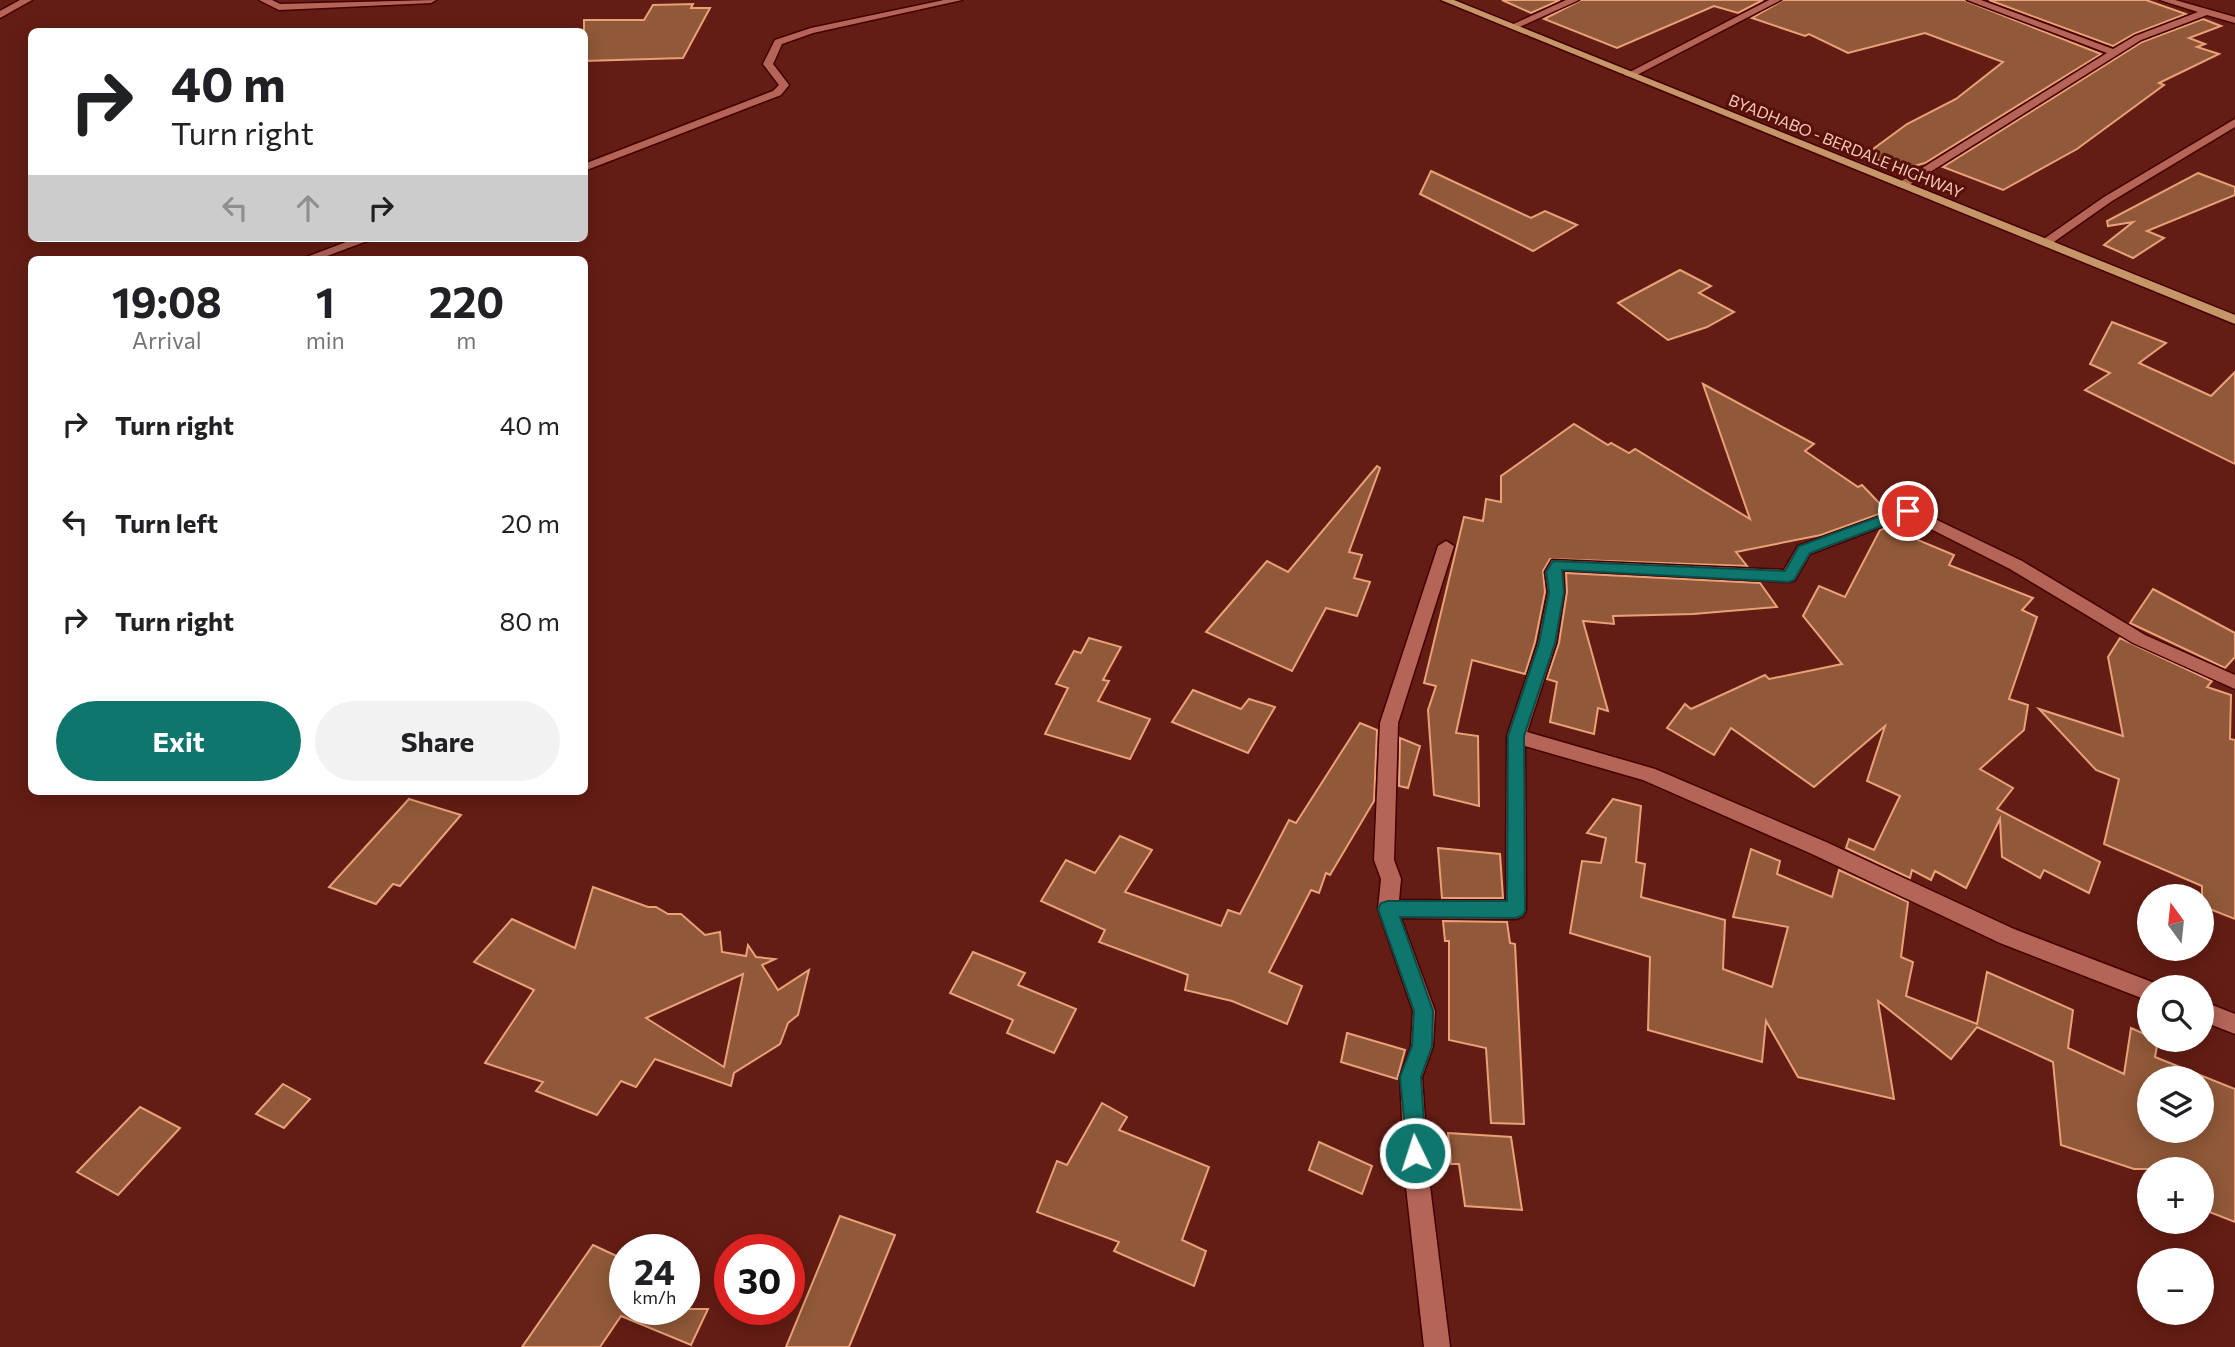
<!DOCTYPE html>
<meta charset="utf-8">
<style>
:root{--surface:#fff;--page:#f2f2f2;--text:#202124;--muted:#757577;--accent:#0f766e}
body{margin:0;font-family:Commissioner,sans-serif;background:var(--page);color:var(--text);height:100vh;display:flex;flex-direction:column;font-size:26px;white-space:nowrap}
*{box-sizing:border-box;margin:0}
p{font-size:23px;color:var(--muted)}
.icon{flex:none;width:38px;height:38px;fill:none;stroke:currentColor;stroke-width:2;stroke-linecap:round;stroke-linejoin:round}
.map{position:relative;flex:1;overflow:hidden}
.sheet{position:absolute;left:28px;top:256px;width:560px;height:539px;display:flex;flex-direction:column;background:var(--surface);border-radius:10px;box-shadow:0 4px 18px #0003}
.sheet>*{flex:none}
.guide{position:absolute;left:28px;top:28px;width:560px;height:214px;border-radius:10px;box-shadow:0 4px 18px #0003;background:#fff;color:var(--text);overflow:hidden}
.needle{width:46px;rotate:345deg}
.fabs{position:absolute;left:2137px;top:884px;display:grid;gap:14px}
.fabs a{display:grid;place-items:center;width:77px;height:77px;border-radius:50%;background:var(--surface);box-shadow:0 4px 18px #0003;font-size:35px}
.speed{position:absolute;left:609px;top:1234px;display:flex;gap:14px;font-size:35px;font-weight:700;text-align:center}
.speed>*{display:grid;place-content:center;width:91px;height:91px;border-radius:50%;background:var(--surface);box-shadow:0 4px 18px #0003;line-height:1}
.speed small{font-size:18px;font-weight:400}
.speed .limit{border:10px solid #d22;background:#fff;color:#111}
.pin{position:absolute;display:grid;place-items:center;width:60px;height:60px;color:#fff;margin:-30px;border:4px solid #fff;border-radius:50%;box-shadow:0 2px 7px #0007}
.me{position:absolute;width:77px;margin:-38px;rotate:356deg;stroke-linejoin:round;filter:drop-shadow(0 0 5px #0008)}
.turn{display:flex;align-items:center;gap:24px;height:147px;padding:0 28px;font-size:32px}
.turn .icon{width:91px;height:91px;stroke-width:2.5}
.turn b{display:block;font-size:49px;line-height:60px}
.lanes{display:flex;align-items:center;height:66px;padding:0 28px;background:#0003;justify-content:center;gap:35px;direction:ltr}
.lanes .off{opacity:.35}
.eta{display:flex;justify-content:space-evenly;align-items:center;height:119px;text-align:center}
.eta b{font-size:42px;font-weight:700;line-height:49px}
.button{display:flex;gap:14px;margin-top:auto;padding:14px 28px}
.button a{flex:1;height:80px;border-radius:42px;background:var(--accent);color:#fff;font-size:28px;font-weight:700;line-height:80px;text-align:center}
.button a+a{background:var(--page);color:var(--text)}
ul{padding:0;list-style:none}
li{display:flex;align-items:center;gap:21px;height:98px;padding:0 28px}
li div{flex:1}
li b{display:block;font-size:26px}
li em{font-style:normal}
.map>svg:first-child{display:block}
.building{fill:#915939;stroke:#eaa177;stroke-width:2;fill-rule:evenodd}
.lines{fill:none;stroke-linecap:round;stroke-linejoin:round}
.street-casing{stroke:#450000;stroke-width:3}
.primary-casing{stroke:#450000;stroke-width:3}
.street{fill:#b46558;fill-rule:evenodd}
.primary{fill:#c59768;fill-rule:evenodd}
.route{fill:#0f766e;stroke:#0a4d48;stroke-width:2}
.labels{text-anchor:middle;stroke-width:6;stroke-linejoin:round;paint-order:stroke}
.far-street-label{font-size:16px;fill:#f3c7bf;stroke:#571109}
</style>
<div class="map">
<svg width="2235" height="1347" viewBox="0 0 2235 1347">
<rect width="100%" height="100%" fill="#641d14"/>
<!-- building -->
<g class="building">
<polygon points="1502,0 1560,0 1531,13"/>
<polygon points="1581,0 1763,0 1738,13 1714,6 1617,48 1544,19"/>
<polygon points="1783,0 1964,0 2101,54 1925,163 1903,169 1865,155 1907,124 1956,99 2003,62 1925,33 1848,53 1809,34 1805,36 1752,18"/>
<polygon points="1989,0 2146,0 2186,14 2134,34 2113,46"/>
<polygon points="693,4 691,8 710,8 683,58 584,61 584,20 644,20 653,5"/>
<polygon points="2203,19 2221,26 2189,38 2205,44 2197,47 2219,54 2159,83 2164,85 2077,149 2003,190 1943,167 2142,42"/>
<polygon points="1431,171 1531,218 1545,211 1577,225 1533,251 1420,194"/>
<polygon points="2198,173 2235,187 2235,195 2147,231 2164,238 2133,258 2104,245 2133,222 2108,226 2107,221"/>
<polygon points="1680,270 1711,286 1699,293 1734,312 1707,327 1668,340 1618,303"/>
<polygon points="2112,322 2166,343 2139,363 2211,396 2235,372 2235,464 2085,390 2110,373 2090,364"/>
<polygon points="1703,384 1814,444 1805,451 1858,487 1862,485 1882,506 1882,513 1821,535 1736,552 1747,566 1550,559 1543,571 1545,592 1535,642 1525,674 1472,660 1456,733 1478,736 1479,806 1434,795 1428,710 1436,686 1424,683 1464,517 1483,521 1486,499 1501,502 1501,476 1574,424 1608,445 1611,443 1629,453 1635,449 1750,519"/>
<polygon points="1377,466 1380,468 1349,552 1362,555 1354,578 1370,582 1357,616 1326,608 1292,671 1206,632 1267,561 1288,572"/>
<polygon points="1899,523 1913,538 1954,555 1949,565 2033,598 2022,610 2037,617 2009,699 2028,705 2024,730 1980,769 2013,788 1997,809 2100,862 2089,893 2044,870 2040,878 2002,857 2000,819 1966,888 1935,871 1931,880 1912,870 1910,878 1846,848 1849,839 1874,850 1900,796 1867,781 1885,726 1814,787 1731,728 1714,755 1667,728 1685,704 1691,709 1765,675 1769,679 1842,664 1803,616 1819,586 1845,597 1880,530"/>
<polygon points="1566,573 1760,583 1777,607 1693,614 1613,616 1614,624 1583,621 1608,711 1598,708 1594,734 1550,722 1557,682 1547,679 1559,643 1567,592"/>
<polygon points="2153,589 2235,633 2235,657 2225,668 2130,623"/>
<polygon points="1089,638 1121,647 1103,680 1109,681 1098,701 1150,719 1130,759 1045,734 1068,688 1056,684 1074,651 1081,653"/>
<polygon points="2120,638 2212,681 2207,687 2231,695 2230,739 2235,740 2235,919 2202,906 2202,886 2104,844 2119,779 2096,770 2039,709 2123,736 2108,657"/>
<polygon points="1193,690 1241,709 1249,699 1275,707 1248,753 1172,722"/>
<polygon points="1360,723 1377,730 1374,801 1330,875 1326,873 1319,893 1311,890 1269,972 1302,986 1287,1024 1232,1001 1185,990 1188,975 1099,942 1105,930 1041,901 1066,860 1095,873 1120,836 1152,850 1125,892 1221,926 1228,910 1240,914 1289,820 1296,823"/>
<polygon points="1400,738 1420,746 1408,788 1399,786"/>
<polygon points="409,799 461,815 400,886 393,884 376,904 329,887"/>
<path d="M1613,799L1641,806L1636,862L1645,864L1641,897L1725,920L1723,969L1772,987L1788,927L1733,917L1751,849L1780,861L1777,874L1832,897L1839,870L1908,902L1901,957L1913,962L1906,996L1977,1024L1987,972L2073,1010L2068,1048L2124,1074L2131,1028L2149,1036V1040H2158L2155,1057L2235,1089V1222L2202,1209V1169H2134L2061,1145L2053,1062L1977,1027L1951,1059L1878,1001L1894,1099L1798,1077L1766,1021L1762,1062L1648,1030L1650,957L1570,933L1582,861L1601,863L1606,838L1587,833ZM2149,1078H2202V1130H2149Z"/>
<polygon points="1438,848 1500,854 1503,898 1442,898"/>
<path d="M593,887L648,907H656L668,914H681L705,935L720,932L722,952L746,956L748,945L756,957L775,959L762,965L778,990L809,970L798,1015L788,1023L780,1044L734,1073L731,1086L655,1059L636,1087L621,1081L597,1115L536,1091L543,1082L485,1063L534,990L474,962L512,919L575,948ZM743,974L724,1067L646,1018Z"/>
<polygon points="1443,921 1507,922 1510,943 1515,944 1524,1124 1491,1123 1486,1048 1449,1040 1449,941 1445,941"/>
<polygon points="973,952 1025,973 1018,985 1076,1009 1054,1053 1007,1033 1013,1020 950,993"/>
<polygon points="1347,1033 1405,1050 1397,1079 1341,1062"/>
<polygon points="283,1084 310,1099 284,1128 256,1114"/>
<polygon points="1102,1103 1127,1117 1119,1130 1209,1167 1182,1240 1206,1251 1194,1286 1114,1251 1119,1242 1037,1212 1057,1161 1067,1165"/>
<polygon points="140,1107 180,1128 118,1195 77,1172"/>
<polygon points="1448,1133 1511,1137 1522,1210 1465,1206 1459,1164 1451,1164"/>
<polygon points="1319,1142 1372,1166 1362,1194 1309,1170"/>
<polygon points="840,1216 895,1235 849,1347 786,1347"/>
<polygon points="593,1245 625,1260 625,1309 708,1309 691,1345 621,1316 600,1347 522,1347"/>
</g>
<g class="lines">
<defs>
<g id="street">
<polygon points="20,0 32,0 0,18 0,11"/>
<polygon points="259,0 272,0 280,4 436,0 431,3 279,10"/>
<polygon points="944,0 962,0 813,33 782,44 773,64 789,85 781,95 584,171 584,164 773,91 779,85 763,64 775,40 811,28"/>
<polygon points="1566,0 1579,0 1515,29 1507,27"/>
<polygon points="1769,0 1781,0 1633,77 1624,75"/>
<polygon points="1967,0 1981,0 2113,49 2135,36 2198,12 2160,0 2175,0 2235,17 2235,23 2207,15 2141,40 1906,187 1898,187 1898,183 2107,53"/>
<polygon points="2235,119 2235,127 2112,201 2048,246 2038,243 2104,197"/>
<polygon points="357,238 375,238 319,259 301,259"/>
<polygon points="1908,506 2022,561 2145,635 2235,675 2235,689 2133,643 2010,569 1907,517 1810,554 1795,580 1789,582 1563,570 1564,592 1556,643 1527,732 1655,769 1826,842 2014,929 2157,984 2158,987 2149,987 2149,1001 2000,943 1812,854 1643,780 1525,746 1526,910 1523,916 1516,919 1401,918 1435,1011 1433,1046 1422,1077 1429,1178 1450,1347 1424,1347 1405,1178 1400,1077 1411,1046 1413,1011 1378,909 1381,879 1374,860 1380,723 1438,546 1446,541 1454,546 1398,723 1394,860 1401,879 1399,900 1506,901 1507,736 1538,643 1548,592 1545,572 1552,560 1784,570 1798,546"/>
<polygon points="2202,1001 2235,1014 2235,1034 2202,1021"/>
</g>
<polygon id="primary" points="1441,0 1454,0 2235,315 2235,324"/>
</defs>
<!-- street casing -->
<use href="#street" class="street-casing"/>
<!-- primary casing -->
<use href="#primary" class="primary-casing"/>
<!-- street -->
<use href="#street" class="street"/>
<!-- primary -->
<use href="#primary" class="primary"/>
</g>
<!-- route -->
<polygon class="route" points="1908,506 1913,507 1913,514 1810,553 1794,580 1789,582 1562,570 1564,592 1555,643 1524,736 1525,910 1523,915 1516,918 1400,917 1433,1011 1432,1046 1421,1077 1426,1153 1423,1160 1415,1164 1408,1160 1400,1077 1412,1046 1414,1011 1378,909 1381,903 1388,901 1507,901 1508,736 1539,643 1549,592 1546,572 1553,561 1785,571 1799,546"/>
<g class="labels">
<!-- far-street labels -->
<g class="far-street-label">
<text transform="translate(1846 146) rotate(22)" y="6">BYADHABO - BERDALE HIGHWAY</text>
</g>
</g>
</svg>
<div class="fabs">
<a><svg class="needle" viewBox="-14 -14 28 28"><path d="M0-13l5 13h-10z" fill="#e53935"/><path d="M0 13l5-13h-10z" fill="#757577"/></svg></a>
<a><svg class="icon" aria-label="search" viewBox="0 0 24 24"><circle cx="10" cy="10" r="6"/><path d="M15 15l6 6"/></svg></a>
<a><svg class="icon" aria-label="layers" viewBox="0 0 24 24"><path d="M12 4l9 5-9 5-9-5zM3 14l9 5 9-5"/></svg></a>
<a>+</a>
<a>−</a>
</div>
<div class="speed"><div>24<small>km/h</small></div><div class="limit">30</div></div>
<div class="pin" style="left:1908px;top:511px;background:#d93025"><svg class="icon" aria-label="arrive" viewBox="0 0 24 24"><path d="M6 21V4h12l-3 4 3 4H6"/></svg></div>
<svg class="me" style="left:1415px;top:1153px" viewBox="-20 -20 40 40"><circle r="17" fill="#0f766e" stroke="#fff" stroke-width="3"/><path d="M0-11L8 9 0 5-8 9z" fill="#fff"/></svg>
<div class="guide">
<div class="turn"><svg class="icon" aria-label="right" viewBox="0 0 24 24"><path d="M7 20v-9h11M14 6l5 5-5 5"/></svg><div><b>40 m</b>Turn right</div></div>
<div class="lanes"><svg class="icon off" aria-label="left" viewBox="0 0 24 24"><path d="M17 20v-9H6M10 6l-5 5 5 5"/></svg><svg class="icon off" aria-label="ahead" viewBox="0 0 24 24"><path d="M12 20V5M6 11l6-6 6 6"/></svg><svg class="icon" aria-label="right" viewBox="0 0 24 24"><path d="M7 20v-9h11M14 6l5 5-5 5"/></svg></div>
</div>
<section class="sheet">
<div class="eta">
<div><b>19:08</b><p>Arrival</p></div>
<div><b>1</b><p>min</p></div>
<div><b>220</b><p>m</p></div>
</div>
<ul>
<li><svg class="icon" aria-label="right" viewBox="0 0 24 24"><path d="M7 20v-9h11M14 6l5 5-5 5"/></svg><div><b>Turn right</b></div><em>40 m</em></li>
<li><svg class="icon" aria-label="left" viewBox="0 0 24 24"><path d="M17 20v-9H6M10 6l-5 5 5 5"/></svg><div><b>Turn left</b></div><em>20 m</em></li>
<li><svg class="icon" aria-label="right" viewBox="0 0 24 24"><path d="M7 20v-9h11M14 6l5 5-5 5"/></svg><div><b>Turn right</b></div><em>80 m</em></li>
</ul>
<div class="button"><a>Exit</a><a>Share</a></div>
</section>
</div>
